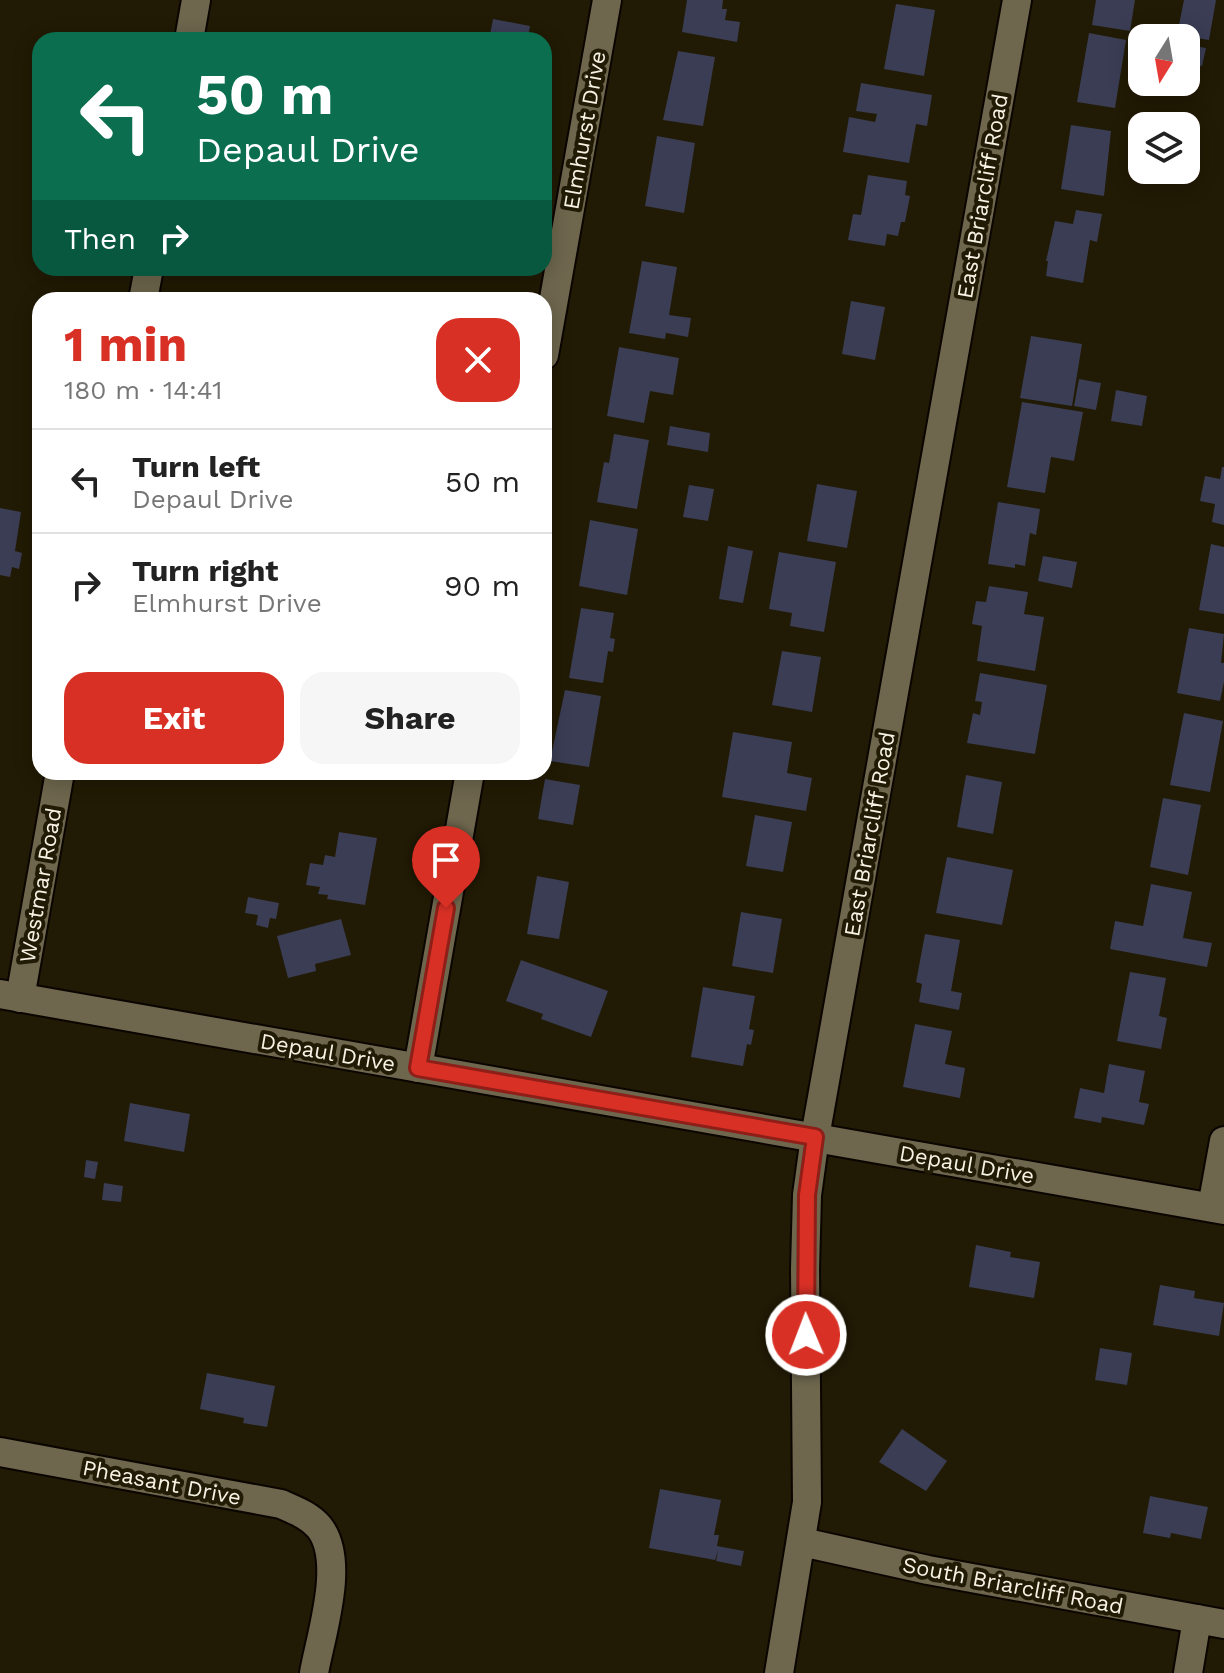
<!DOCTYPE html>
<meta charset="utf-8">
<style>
:root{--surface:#fff;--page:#f6f6f6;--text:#222;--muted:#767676;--line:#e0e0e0;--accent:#d93025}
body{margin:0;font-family:"Work Sans",sans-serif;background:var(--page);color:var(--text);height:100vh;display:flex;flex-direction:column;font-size:30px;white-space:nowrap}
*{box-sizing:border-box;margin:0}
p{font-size:26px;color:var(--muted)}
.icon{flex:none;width:44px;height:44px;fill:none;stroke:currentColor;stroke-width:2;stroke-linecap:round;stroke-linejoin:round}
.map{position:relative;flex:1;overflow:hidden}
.sheet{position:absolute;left:32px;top:292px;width:520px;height:488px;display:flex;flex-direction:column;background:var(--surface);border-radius:24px;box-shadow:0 4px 20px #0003}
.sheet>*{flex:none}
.hud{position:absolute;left:32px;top:32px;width:520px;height:244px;border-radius:24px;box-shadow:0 4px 20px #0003;background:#0b6e4f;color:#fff;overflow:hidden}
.needle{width:52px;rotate:191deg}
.buttons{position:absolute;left:1128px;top:24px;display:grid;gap:16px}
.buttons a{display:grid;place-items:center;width:72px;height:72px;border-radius:16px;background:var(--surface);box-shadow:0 4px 20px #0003;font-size:40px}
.pin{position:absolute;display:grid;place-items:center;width:68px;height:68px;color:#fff;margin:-82px -34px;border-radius:50% 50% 50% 0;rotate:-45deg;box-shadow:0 0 8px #0007}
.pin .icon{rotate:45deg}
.me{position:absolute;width:88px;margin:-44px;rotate:359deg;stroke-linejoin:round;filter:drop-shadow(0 0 6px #0008)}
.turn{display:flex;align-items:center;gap:28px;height:168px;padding:0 32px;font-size:36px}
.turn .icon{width:104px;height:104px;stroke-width:2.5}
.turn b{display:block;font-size:56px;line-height:68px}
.then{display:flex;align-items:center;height:76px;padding:0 32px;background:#0003;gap:16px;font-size:30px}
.round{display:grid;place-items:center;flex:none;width:84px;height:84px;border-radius:24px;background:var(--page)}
.summary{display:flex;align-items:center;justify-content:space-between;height:136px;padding:0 32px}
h1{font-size:48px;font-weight:700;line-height:60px;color:var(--accent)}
.button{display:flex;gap:16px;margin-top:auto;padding:16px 32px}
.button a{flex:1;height:92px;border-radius:24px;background:var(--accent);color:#fff;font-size:32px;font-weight:700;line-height:92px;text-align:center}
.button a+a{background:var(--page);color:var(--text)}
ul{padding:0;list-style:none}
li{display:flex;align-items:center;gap:24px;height:104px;padding:0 32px;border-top:2px solid var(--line)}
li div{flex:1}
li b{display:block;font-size:30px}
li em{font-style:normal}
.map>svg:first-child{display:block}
.building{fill:#3a3d54}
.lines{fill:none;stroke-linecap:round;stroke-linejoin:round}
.street-casing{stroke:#0b0500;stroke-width:32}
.street{stroke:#6e664d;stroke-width:28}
.route-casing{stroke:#8d1f18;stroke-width:20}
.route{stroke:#d93025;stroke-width:14}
.labels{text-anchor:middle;stroke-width:8;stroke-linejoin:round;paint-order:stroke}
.street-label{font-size:22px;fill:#f6f2e4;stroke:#211a04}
</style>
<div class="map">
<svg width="1224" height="1673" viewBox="0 0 1224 1673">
<rect width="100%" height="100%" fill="#211a04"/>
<!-- building -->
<g class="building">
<polygon points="687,0 723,0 722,9 727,9 725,20 740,22 737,42 682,32"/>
<polygon points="1096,0 1135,0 1130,31 1092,25"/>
<polygon points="1184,0 1216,0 1209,40 1177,35"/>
<polygon points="896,4 935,10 924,76 884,69"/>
<polygon points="493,19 530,26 528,37 533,40 489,40"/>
<polygon points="1089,33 1126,40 1115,108 1077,102"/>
<polygon points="1188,45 1206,48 1202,66 1186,64"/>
<polygon points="678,51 715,57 703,126 663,120"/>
<polygon points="861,83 932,95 927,126 916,124 909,163 843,152 849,117 875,122 877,114 856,111"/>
<polygon points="1071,125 1111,131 1104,196 1061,189"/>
<polygon points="657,136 695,143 684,213 645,206"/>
<polygon points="868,175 907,181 905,195 910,196 905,222 901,222 898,236 887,234 885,246 848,240 853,214 861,215"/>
<polygon points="1076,210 1102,214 1097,242 1090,240 1083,283 1046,276 1048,261 1046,261 1055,221 1073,224"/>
<polygon points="642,261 677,267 669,315 691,318 688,337 666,333 665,339 629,333"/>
<polygon points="851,301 885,307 875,360 842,354"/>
<polygon points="1031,336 1082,344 1072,406 1020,398"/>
<polygon points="619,347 679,358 673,395 650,391 644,423 607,416"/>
<polygon points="1079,379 1101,383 1096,410 1074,406"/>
<polygon points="1116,390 1147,396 1142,426 1111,421"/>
<polygon points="1022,402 1083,412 1074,461 1051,457 1045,493 1007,487"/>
<polygon points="670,426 710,433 708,452 667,445"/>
<polygon points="614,434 649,440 637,509 597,502 604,462 609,463"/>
<polygon points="1222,467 1224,467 1224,525 1212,522 1215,504 1200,501 1205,476 1220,479"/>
<polygon points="817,484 857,491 847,548 807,541"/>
<polygon points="689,485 714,489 708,521 683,517"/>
<polygon points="998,502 1040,509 1036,535 1030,533 1025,566 1015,564 1015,568 988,564"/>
<polygon points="0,508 21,512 15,551 22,553 19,569 12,567 10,577 0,575"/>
<polygon points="590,520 638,529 627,595 579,586"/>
<polygon points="1211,544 1224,547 1224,614 1199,610"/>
<polygon points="728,546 753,551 743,603 719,599"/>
<polygon points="779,552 836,562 824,632 790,626 792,613 769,609"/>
<polygon points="1043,556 1077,562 1072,588 1038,581"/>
<polygon points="989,586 1028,592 1024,614 1044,617 1035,671 977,661 982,626 972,624 976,601 986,602"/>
<polygon points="581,608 614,613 610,638 615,639 613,652 608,651 603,683 569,678"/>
<polygon points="1189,628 1224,634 1221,663 1224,663 1224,682 1220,701 1177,693"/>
<polygon points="782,651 821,657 812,712 772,705"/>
<polygon points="980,673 1047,685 1035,754 967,743 973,713 980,715 982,702 975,701"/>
<polygon points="565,690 601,696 589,767 550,761"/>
<polygon points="1184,713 1223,721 1210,792 1170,785"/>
<polygon points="733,732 792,742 787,773 812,778 806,811 722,797"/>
<polygon points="966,775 1002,782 993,834 957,827"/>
<polygon points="545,779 580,785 573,825 538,819"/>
<polygon points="1163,798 1201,805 1188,875 1150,867"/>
<polygon points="755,815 792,822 783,872 746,866"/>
<polygon points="339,832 377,838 365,905 327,899 328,895 318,894 320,887 306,885 310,863 323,865 325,855 335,857"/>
<polygon points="947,857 1013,870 1002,925 936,913"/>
<polygon points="537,876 569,882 559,939 527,934"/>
<polygon points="1151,884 1192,892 1183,938 1212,943 1207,967 1110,949 1115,921 1143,926"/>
<polygon points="248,897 279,903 276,919 270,918 268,928 256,925 258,915 245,913"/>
<polygon points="741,912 782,919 773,973 732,966"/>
<polygon points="341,919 351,955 315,964 316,971 288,978 277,936"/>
<polygon points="925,934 960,940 951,991 962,993 959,1010 919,1002 922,984 916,982"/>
<polygon points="521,960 608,991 591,1037 541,1019 543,1014 506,1001"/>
<polygon points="1130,972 1166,978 1159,1016 1167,1018 1161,1049 1117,1041"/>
<polygon points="703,987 755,996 749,1029 754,1030 751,1045 747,1044 743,1066 691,1057"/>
<polygon points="915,1024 952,1031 945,1064 965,1068 960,1098 903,1087"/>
<polygon points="1109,1064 1145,1071 1139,1102 1149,1104 1144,1125 1102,1117 1101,1123 1074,1118 1080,1088 1104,1093"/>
<polygon points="130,1103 190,1114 184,1152 124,1141"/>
<polygon points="86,1160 98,1162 95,1179 84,1177"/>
<polygon points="104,1183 123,1186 121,1202 102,1200"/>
<polygon points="976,1245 1011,1252 1010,1257 1040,1262 1034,1298 969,1287"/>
<polygon points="1160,1285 1195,1291 1194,1298 1224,1303 1219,1336 1153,1325"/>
<polygon points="1100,1348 1132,1353 1127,1385 1095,1380"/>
<polygon points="207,1373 275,1386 267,1427 243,1423 244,1418 200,1409"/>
<polygon points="902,1429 947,1461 926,1491 879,1462"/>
<polygon points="660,1489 721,1500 714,1535 719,1535 717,1546 744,1551 741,1566 716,1561 718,1550 715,1560 649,1548"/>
<polygon points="1150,1496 1208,1507 1201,1539 1171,1533 1170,1538 1143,1533"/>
</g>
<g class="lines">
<defs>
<g id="street">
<polyline points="189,40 196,0"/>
<polyline points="143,300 149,268"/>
<polyline points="544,355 607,0"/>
<polyline points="0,994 1224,1210"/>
<polyline points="20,998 60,772"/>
<polyline points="418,1068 470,772"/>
<polyline points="1212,1207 1224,1141"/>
<path d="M0,1452L281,1504C294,1510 309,1515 319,1527C346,1560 321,1634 314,1673"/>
<polyline points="802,1542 928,1570 1224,1624"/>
<polyline points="779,1673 807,1502 805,1269 807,1195 815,1137 1017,0"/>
<polyline points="1188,1673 1197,1619"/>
</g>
</defs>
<!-- street casing -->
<use href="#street" class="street-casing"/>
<!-- street -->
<use href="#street" class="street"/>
</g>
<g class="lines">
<defs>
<polyline id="route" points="446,908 418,1068 815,1137 807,1195 806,1335"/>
</defs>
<!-- route casing -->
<use href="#route" class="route-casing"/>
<!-- route -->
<use href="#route" class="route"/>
</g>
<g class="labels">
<!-- street labels -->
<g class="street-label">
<text transform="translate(584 130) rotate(-80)" y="8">Elmhurst Drive</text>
<text transform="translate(982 196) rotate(-80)" y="8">East Briarcliff Road</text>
<text transform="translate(869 834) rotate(-80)" y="8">East Briarcliff Road</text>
<text transform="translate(40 885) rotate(-80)" y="8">Westmar Road</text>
<text transform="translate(328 1052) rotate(10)" y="8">Depaul Drive</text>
<text transform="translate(967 1164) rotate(10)" y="8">Depaul Drive</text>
<text transform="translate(162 1482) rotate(11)" y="8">Pheasant Drive</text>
<text transform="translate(1013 1585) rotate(11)" y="8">South Briarcliff Road</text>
</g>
</g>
</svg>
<div class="buttons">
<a><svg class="needle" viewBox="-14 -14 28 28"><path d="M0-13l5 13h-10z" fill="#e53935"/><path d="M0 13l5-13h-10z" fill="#767676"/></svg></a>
<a><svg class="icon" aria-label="layers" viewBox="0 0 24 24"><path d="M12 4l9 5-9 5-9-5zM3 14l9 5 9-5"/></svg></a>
</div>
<div class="pin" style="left:446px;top:908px;background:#d93025"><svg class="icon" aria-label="arrive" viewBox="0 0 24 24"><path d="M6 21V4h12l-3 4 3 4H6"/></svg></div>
<svg class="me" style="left:806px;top:1335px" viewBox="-20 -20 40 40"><circle r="17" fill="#d93025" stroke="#fff" stroke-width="3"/><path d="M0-11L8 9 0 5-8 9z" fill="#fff"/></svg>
<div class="hud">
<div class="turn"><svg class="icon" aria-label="left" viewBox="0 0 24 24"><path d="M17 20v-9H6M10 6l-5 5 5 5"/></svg><div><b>50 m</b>Depaul Drive</div></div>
<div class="then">Then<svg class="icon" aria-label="right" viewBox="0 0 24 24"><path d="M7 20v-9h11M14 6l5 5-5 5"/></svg></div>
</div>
<section class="sheet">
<div class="summary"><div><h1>1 min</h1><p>180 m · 14:41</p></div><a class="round" style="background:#d93025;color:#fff"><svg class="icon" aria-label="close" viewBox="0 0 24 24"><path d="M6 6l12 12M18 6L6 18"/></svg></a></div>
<ul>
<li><svg class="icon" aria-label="left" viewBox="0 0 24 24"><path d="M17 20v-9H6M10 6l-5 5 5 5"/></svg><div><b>Turn left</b><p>Depaul Drive</p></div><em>50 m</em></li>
<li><svg class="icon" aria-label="right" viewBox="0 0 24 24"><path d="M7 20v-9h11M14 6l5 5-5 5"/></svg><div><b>Turn right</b><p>Elmhurst Drive</p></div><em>90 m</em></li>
</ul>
<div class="button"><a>Exit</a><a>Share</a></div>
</section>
</div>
